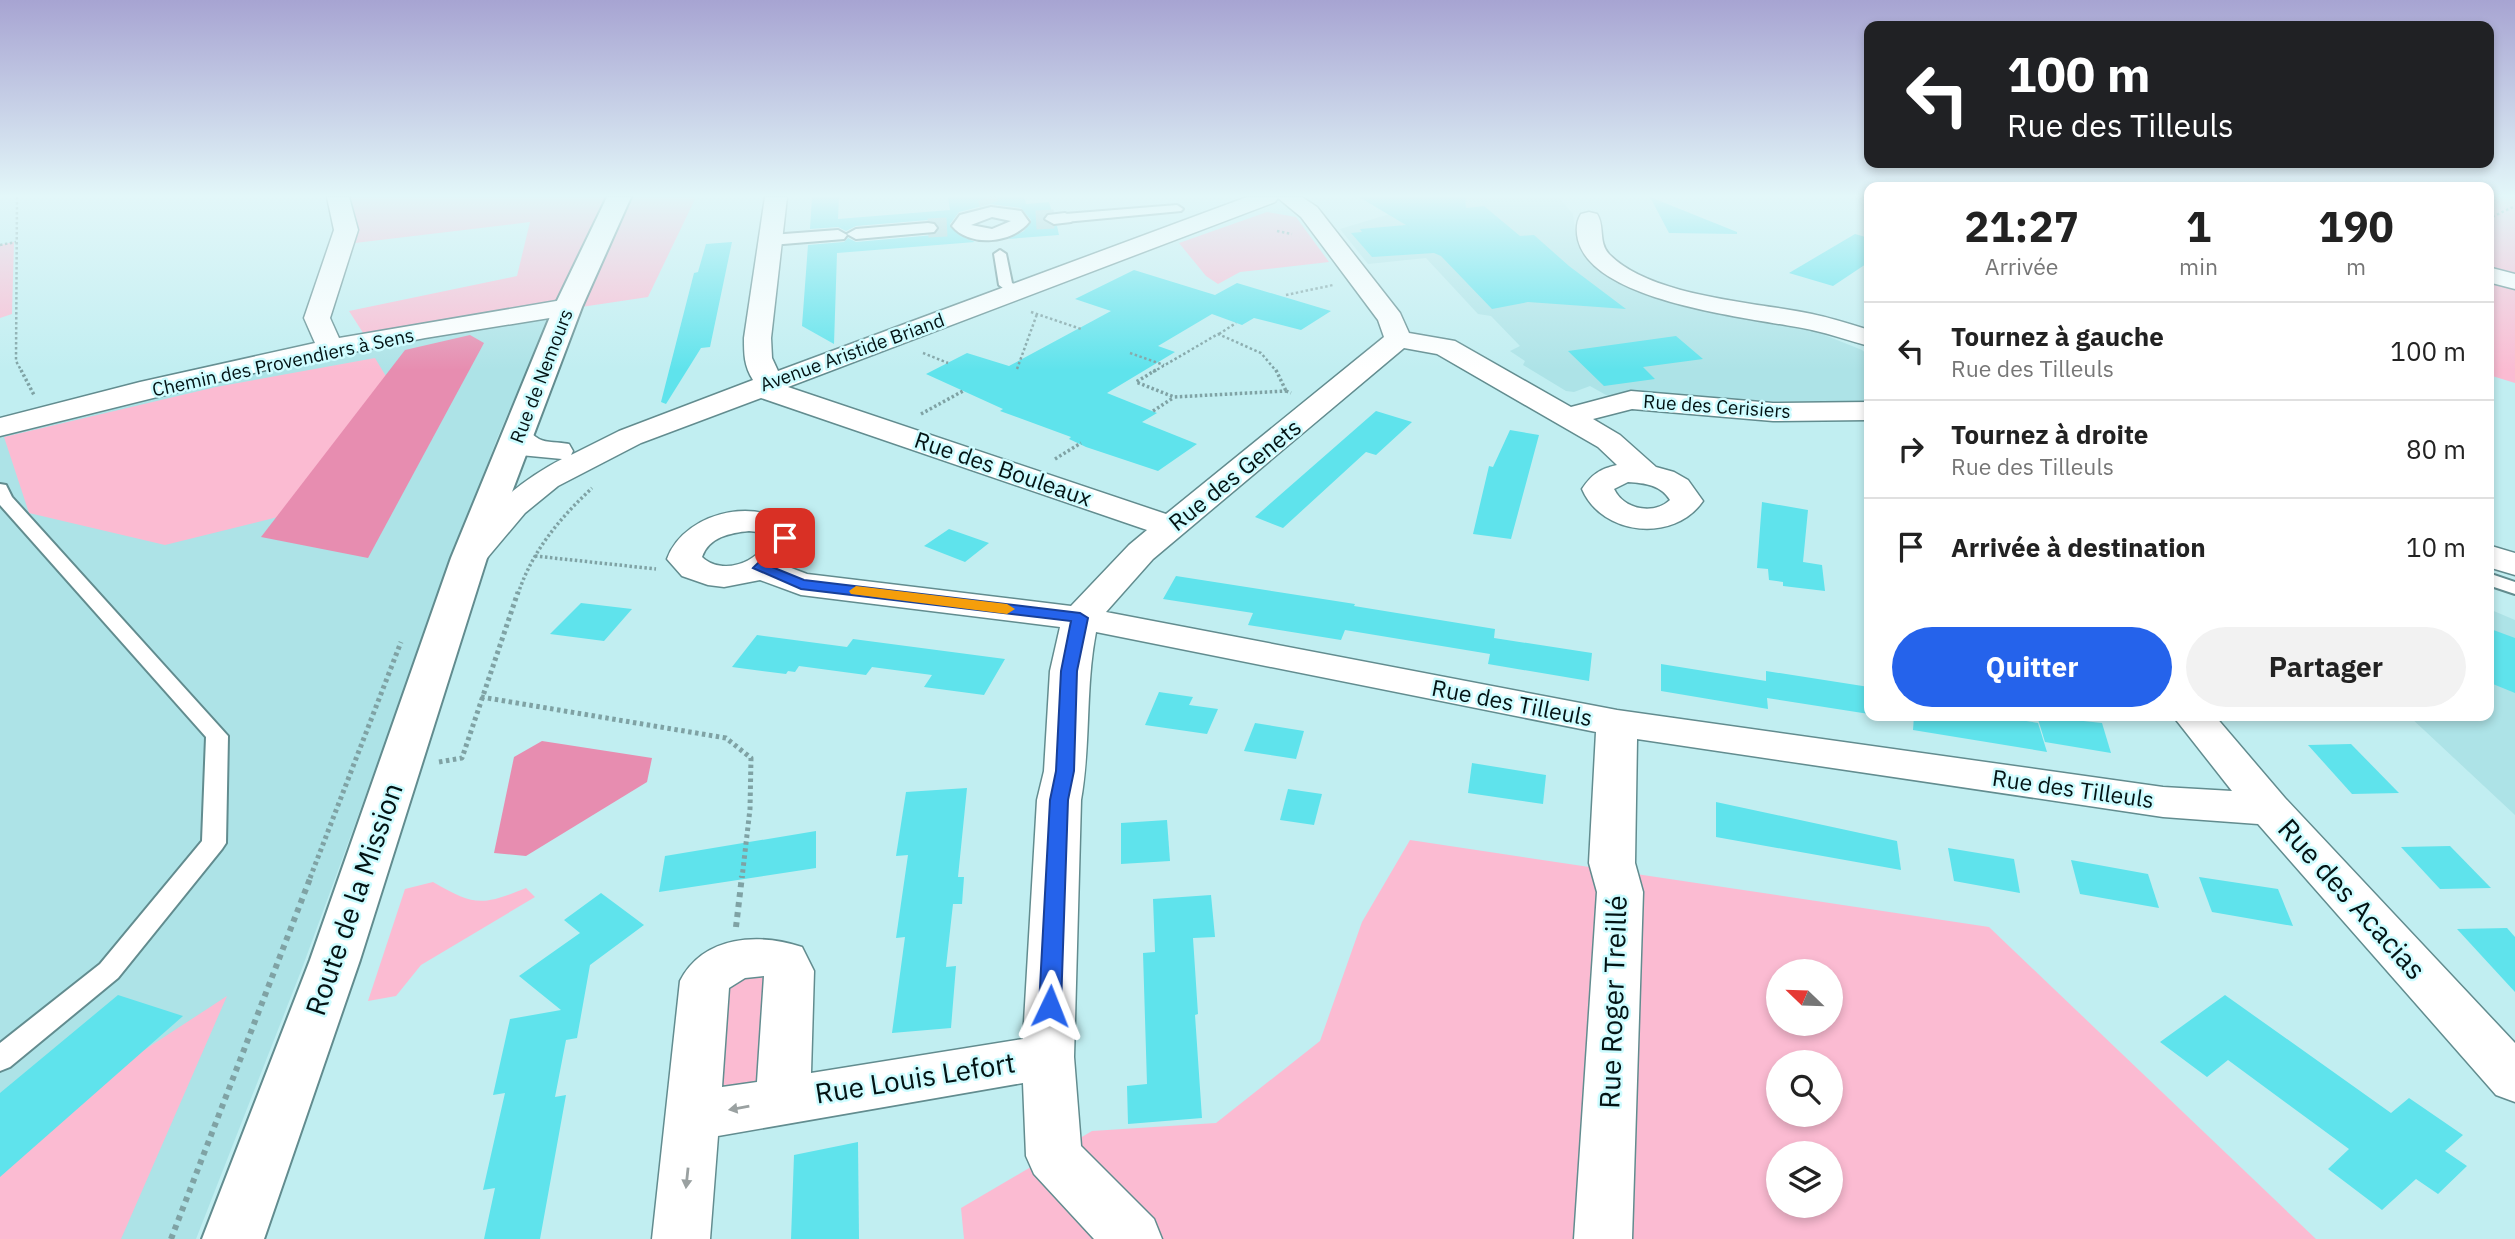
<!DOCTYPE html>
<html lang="fr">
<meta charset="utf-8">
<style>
:root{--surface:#fff;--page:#f2f2f2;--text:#222;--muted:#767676;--line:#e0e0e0;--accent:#2563eb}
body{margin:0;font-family:"IBM Plex Sans",sans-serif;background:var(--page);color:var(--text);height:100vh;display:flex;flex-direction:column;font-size:26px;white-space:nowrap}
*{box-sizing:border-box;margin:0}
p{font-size:23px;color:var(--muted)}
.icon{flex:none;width:38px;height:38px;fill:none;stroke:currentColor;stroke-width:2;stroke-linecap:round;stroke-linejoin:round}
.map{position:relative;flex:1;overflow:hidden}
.side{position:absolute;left:1864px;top:182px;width:630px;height:539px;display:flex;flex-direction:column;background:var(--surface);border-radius:14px;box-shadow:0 4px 10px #0003}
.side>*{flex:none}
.top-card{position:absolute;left:1864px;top:21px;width:630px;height:147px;border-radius:14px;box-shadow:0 4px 10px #0003;background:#202124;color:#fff;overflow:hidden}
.needle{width:46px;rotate:293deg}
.fabs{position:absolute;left:1766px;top:959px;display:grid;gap:14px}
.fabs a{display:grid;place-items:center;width:77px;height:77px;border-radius:50%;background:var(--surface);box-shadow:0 4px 10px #0003;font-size:35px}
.pin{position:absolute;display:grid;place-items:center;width:60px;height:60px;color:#fff;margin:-30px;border-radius:14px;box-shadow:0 4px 10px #0006}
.me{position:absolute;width:77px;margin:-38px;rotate:2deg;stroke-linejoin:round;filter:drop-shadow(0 0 5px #0008)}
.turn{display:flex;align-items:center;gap:24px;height:147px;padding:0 28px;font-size:32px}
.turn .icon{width:91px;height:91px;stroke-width:2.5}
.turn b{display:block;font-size:49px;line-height:60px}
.eta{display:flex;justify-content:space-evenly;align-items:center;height:119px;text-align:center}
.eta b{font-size:42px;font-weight:700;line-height:49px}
.action{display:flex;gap:14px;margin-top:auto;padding:14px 28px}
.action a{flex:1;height:80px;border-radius:42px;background:var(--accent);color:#fff;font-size:28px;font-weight:700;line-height:80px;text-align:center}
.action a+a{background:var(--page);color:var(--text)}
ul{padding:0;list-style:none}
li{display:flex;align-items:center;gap:21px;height:98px;padding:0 28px;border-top:2px solid var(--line)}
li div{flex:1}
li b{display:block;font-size:26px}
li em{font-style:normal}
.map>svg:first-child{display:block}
.built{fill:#ade3e7}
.green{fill:#fbbbd2;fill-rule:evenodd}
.water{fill:#e78db0}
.building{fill:#5fe3ec}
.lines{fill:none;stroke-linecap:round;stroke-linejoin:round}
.pedestrian-tunnel{stroke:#a4cdd0;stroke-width:19;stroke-dasharray:19 10;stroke-linecap:butt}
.service-casing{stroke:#628c8f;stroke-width:4}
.pedestrian-casing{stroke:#628c8f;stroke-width:4}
.minor-casing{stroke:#628c8f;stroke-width:3}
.primary-casing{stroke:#628c8f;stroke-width:4}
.path-far3{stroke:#7fa2a4;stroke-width:2.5;stroke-dasharray:2.5 2.5;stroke-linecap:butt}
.path-far2{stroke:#7fa2a4;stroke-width:3.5;stroke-dasharray:2.5 2.5;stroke-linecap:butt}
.path-far1{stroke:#7fa2a4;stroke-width:5;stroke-dasharray:3.5 3.5;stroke-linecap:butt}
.path{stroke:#7fa2a4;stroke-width:6;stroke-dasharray:5 5;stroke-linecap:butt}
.service{fill:#fff;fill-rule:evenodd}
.pedestrian{fill:#fff;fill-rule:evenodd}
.minor{fill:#fff;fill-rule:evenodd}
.primary{fill:#fff;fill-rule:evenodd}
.oneway{fill:#9aa1a1}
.route{fill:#2563eb;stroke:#184099;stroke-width:2}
.slow{fill:#f59e0b}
.labels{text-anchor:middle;stroke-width:5;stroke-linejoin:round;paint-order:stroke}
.far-street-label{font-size:19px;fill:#031314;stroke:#cefcff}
.street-label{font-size:23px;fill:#031314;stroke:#cefcff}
.near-street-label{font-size:28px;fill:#031314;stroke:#cefcff}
</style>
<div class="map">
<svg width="2515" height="1239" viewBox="0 0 2515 1239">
<rect width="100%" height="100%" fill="#c1eef1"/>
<!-- built -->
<g class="built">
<polygon points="1446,197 1559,197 1573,214 1576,239 1582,251 1596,266 1812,330 1862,350 1869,356 1869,401 1766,401 1638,394 1606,395 1590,386 1574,392 1566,391 1523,365 1525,361 1510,351 1520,346 1491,316 1478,314 1426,258 1368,264 1340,229"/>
<polygon points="552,311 496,441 301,971 196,1239 0,1239 0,429 95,401"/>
<polygon points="2489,609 2515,620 2515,815 2409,716 2488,716"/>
</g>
<!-- green -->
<g class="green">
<polygon points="351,197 696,197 648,297 367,339 349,311 517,276 530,222 355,243"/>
<polygon points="2488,197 2515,197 2515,383 2489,375"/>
<polygon points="1267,212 1296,217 1329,262 1240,272 1218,284 1206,276 1179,243"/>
<polygon points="14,242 12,314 0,318 0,245"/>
<polygon points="375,358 396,393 318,507 165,545 29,513 4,437 216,387"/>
<path d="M1410,840L1989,927L2316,1239H964L961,1208L1092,1131L1216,1123L1320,1041L1362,922ZM1778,971H1830V1024H1778ZM1778,1062H1830V1115H1778ZM1778,1153H1830V1206H1778Z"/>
<path d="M433,882C474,906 482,906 526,888L535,897L421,965L396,996L368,1001L405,889Z"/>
<polygon points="769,972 762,1087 713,1096 723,980"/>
<polygon points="227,996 121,1239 0,1239 0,1175 135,1056"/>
</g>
<!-- water -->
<g class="water">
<polygon points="470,335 484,343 368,558 261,537 405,350"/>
<polygon points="542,741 652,758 647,782 526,856 494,853 514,757"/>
</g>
<!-- building -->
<g class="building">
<polygon points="812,197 839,197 838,219 950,210 948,197 1024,197 1026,204 1049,202 1052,212 1046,213 1042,220 1057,226 1059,235 1008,239 1024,231 1031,220 1021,208 990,204 959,212 950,224 959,235 975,242 837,253 834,344 802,326 808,245 844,242 848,238 856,242 934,235 940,228 936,222 928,220 856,226 846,231 838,227 810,229"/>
<polygon points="1359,197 1465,197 1466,208 1484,206 1520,236 1534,235 1569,266 1626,309 1528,302 1492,309 1441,256 1434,253 1372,257 1351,233 1362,232 1360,229 1406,225"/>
<polygon points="1650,197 1737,232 1737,234 1669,233"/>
<polygon points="1855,234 1869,238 1869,262 1833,286 1789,273"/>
<polygon points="732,242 710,347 701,348 666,404 661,402 694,273 698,272 706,244"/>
<polygon points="1134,270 1215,295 1237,283 1331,311 1301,330 1254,318 1242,325 1212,314 1158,346 1175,352 1107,393 1157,413 1142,422 1197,444 1158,471 1086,447 1069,439 1071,437 1000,411 1003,409 926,374 967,353 1009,366 1111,311 1075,299"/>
<polygon points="1676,336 1703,359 1643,367 1655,379 1604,386 1568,351"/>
<polygon points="1376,411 1412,422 1376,455 1366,452 1283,528 1255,517"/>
<polygon points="1510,430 1539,435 1511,539 1473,534 1489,466 1493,467"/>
<polygon points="1762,502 1808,510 1803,562 1822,565 1825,591 1783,586 1783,582 1769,580 1768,569 1757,568"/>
<polygon points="949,529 989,543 965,562 924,546"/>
<polygon points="1176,576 1355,604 1354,606 1495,629 1494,638 1592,653 1589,681 1488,664 1490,654 1345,630 1341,640 1248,625 1253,613 1163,599"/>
<polygon points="581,603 632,609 604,641 550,634"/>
<polygon points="2488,628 2515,638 2515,693 2488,682"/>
<polygon points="757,635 847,647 853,639 1005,659 984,695 924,687 932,675 872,667 866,675 799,666 795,672 788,671 786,674 732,667"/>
<polygon points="1661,664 1766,681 1766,691 1766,671 1869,687 1869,714 1767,698 1768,709 1661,691"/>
<polygon points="1159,692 1193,697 1189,705 1218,709 1207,734 1145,725"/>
<polygon points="1914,716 1996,716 2038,723 2047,752 1913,730"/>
<polygon points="2037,716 2102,723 2111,753 2045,742"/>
<polygon points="1255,723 1304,731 1296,759 1244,751"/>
<polygon points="2351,744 2399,793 2352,794 2308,745"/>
<polygon points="1472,763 1546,775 1543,804 1468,793"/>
<polygon points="967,788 958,877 964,877 962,904 953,904 946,967 956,966 951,1028 892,1033 905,937 896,938 908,855 896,856 906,792"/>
<polygon points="1288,789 1322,794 1314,825 1280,820"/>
<polygon points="1716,802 1897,841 1901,870 1716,837"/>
<polygon points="1167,820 1170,861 1121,864 1121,823"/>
<polygon points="816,831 816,868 659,892 665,856"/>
<polygon points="2450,846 2491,888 2440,889 2401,847"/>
<polygon points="1948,848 2014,859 2020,893 1954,881"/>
<polygon points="2071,860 2148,874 2159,908 2080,894"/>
<polygon points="2199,877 2278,889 2293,926 2212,912"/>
<polygon points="601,893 644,925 590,965 577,1038 566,1040 555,1097 566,1095 540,1239 484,1239 495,1188 483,1190 505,1093 493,1095 510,1019 561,1010 519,976 580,933 564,920"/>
<polygon points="1211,895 1215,937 1193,938 1198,1014 1195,1015 1202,1118 1128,1124 1127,1086 1147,1084 1143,953 1155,952 1153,899"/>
<polygon points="2507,928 2515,937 2515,992 2457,929"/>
<polygon points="118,995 183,1016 0,1177 0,1093"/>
<polygon points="2225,995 2391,1113 2409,1098 2463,1135 2445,1151 2467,1166 2438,1194 2416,1179 2382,1210 2328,1169 2349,1149 2228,1060 2207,1077 2160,1042"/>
<polygon points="858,1142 859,1239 791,1239 794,1155"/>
</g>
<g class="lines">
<!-- pedestrian-tunnel -->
<g class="pedestrian-tunnel">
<polyline points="987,198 989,204"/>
<polyline points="1036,220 1054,219"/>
<polyline points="928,228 947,227"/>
</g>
<defs>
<g id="service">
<polygon points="1177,205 1183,209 1181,211 1065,222 1059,218 1065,214"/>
<polygon points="1000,250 1006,254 1012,283 1021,288 1021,294 1011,294 999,285 994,254"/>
<polygon points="0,484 6,485 12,497 228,736 226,843 222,849 118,978 10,1067 0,1071 0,1043 100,964 202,841 206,737 0,505"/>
<polygon points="2488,573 2515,582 2515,594 2488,585"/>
</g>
<g id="pedestrian">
<path d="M991,207L1021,211L1029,222C1013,243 970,248 952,226L960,215ZM992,217L1011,221L992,229L971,225Z"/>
<polygon points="1065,213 1074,218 1071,222 1054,224 1045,219 1048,215"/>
<polygon points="928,223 934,224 937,228 934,232 856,239 847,234 856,229"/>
<polygon points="838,230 847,235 844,239 771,245 762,240 771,235"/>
</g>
<g id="minor">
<polygon points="327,197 349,197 358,230 330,318 339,338 568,299 577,302 581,307 577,312 568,315 425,338 282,366 0,436 0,418 140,382 315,343 304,318 334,230"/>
<path d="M765,197H787L771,338L772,358L778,371L1247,197H1302L1317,207L1400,313L1409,333L1455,341L1571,407L1631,391L1773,403L1869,402V420L1773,421L1632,409L1593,419L1620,435L1656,467L1674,472L1688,480L1703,501C1674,543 1602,536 1582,489C1592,474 1600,469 1617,465L1598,447L1437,354L1404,348L1153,559L1106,612L1617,710L2163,787L2232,791L2173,716H2215L2285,798L2515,1043V1102L2496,1095L2258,824L2163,817L1637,739L1635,863L1643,892L1632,1239H1574L1597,892L1589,863L1596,732L1096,632C1085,689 1091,744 1081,800L1074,1057L1081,1146L1154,1219L1162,1239H1094L1034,1174L1026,1156L1023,1083L718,1136L710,1239H652L680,981C704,935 759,933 802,947L814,971L811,1073L1023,1039L1037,800L1044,771L1050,671L1060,627L801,595L760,580L724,587L708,585L682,576L667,559C685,509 770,492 802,538L798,551L786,566L807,574L1071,606L1129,545L1147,530L761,398L641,443L558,486L525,513L482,564L470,567L458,564L453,557C481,516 517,482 562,459L520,455L503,435L507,429C528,424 524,430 539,439C546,443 560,442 569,444L573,451L571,455L619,431L753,380C744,366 744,354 744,338ZM1278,198L1301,217L1378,320L1384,337L1166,514L788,387L1275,202ZM1628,482C1645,483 1661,485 1670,500C1654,515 1624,510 1614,489ZM749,531L758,532L768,539C759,563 722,576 702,557C709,537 730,533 749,531ZM764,976L757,1082L722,1087L729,988L745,978Z"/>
<path d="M1589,212L1597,214C1605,226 1598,242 1609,254C1651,297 1755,302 1812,314C1831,318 1850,324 1869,330V346C1850,341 1831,334 1812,330C1757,318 1594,304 1578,240C1576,231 1576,222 1581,214Z"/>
<polygon points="2488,267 2515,274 2515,289 2488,282"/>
<polygon points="2488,545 2515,553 2515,575 2488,567"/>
</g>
<polygon id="primary" points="607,197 631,197 582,307 487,558 360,960 264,1239 202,1239 310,960 451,558 554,307"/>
</defs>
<!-- service casing -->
<use href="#service" class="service-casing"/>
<!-- pedestrian casing -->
<use href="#pedestrian" class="pedestrian-casing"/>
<!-- minor casing -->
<use href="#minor" class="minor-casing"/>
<!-- primary casing -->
<use href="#primary" class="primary-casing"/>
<!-- path-far3 -->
<g class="path-far3">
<polyline points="17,197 16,361 22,372"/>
<polyline points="2488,219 2515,206"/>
<polyline points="1277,231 1292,234"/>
<polyline points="0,245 16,242"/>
<polyline points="1286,295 1333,285"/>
<polyline points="1031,312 1081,329"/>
<polyline points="1219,334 1236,323"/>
<polyline points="923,353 948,363"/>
<polyline points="1130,353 1164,365"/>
<polyline points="1017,369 1037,314"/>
<polyline points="1153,372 1218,334 1261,353 1277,372"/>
</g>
<!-- path-far2 -->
<g class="path-far2">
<polyline points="21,370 34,395"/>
<polyline points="1156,370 1136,382 1174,397 1286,391"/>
<polyline points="1276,370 1286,391"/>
<polyline points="1286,391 1291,393"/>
<polyline points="1153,411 1173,398"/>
<polyline points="921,414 963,391"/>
<polyline points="1055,459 1081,443"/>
<polyline points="535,556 656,569"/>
<path d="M518,594C532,551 560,518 592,488"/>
</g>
<!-- path-far1 -->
<g class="path-far1">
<polyline points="481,697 726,738 751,758 750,809 742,878"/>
<polyline points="439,762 462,758 518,592"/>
<polyline points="310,878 401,642"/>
</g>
<!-- path -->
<g class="path">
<polyline points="736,927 742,876"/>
<polyline points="171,1239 311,876"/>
</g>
<!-- service -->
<use href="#service" class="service"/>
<!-- pedestrian -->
<use href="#pedestrian" class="pedestrian"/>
<!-- minor -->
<use href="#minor" class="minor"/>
<!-- primary -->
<use href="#primary" class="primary"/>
</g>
<!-- one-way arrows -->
<defs><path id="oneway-solid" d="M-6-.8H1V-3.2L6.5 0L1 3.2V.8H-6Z" transform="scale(1.75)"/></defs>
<g class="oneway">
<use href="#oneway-solid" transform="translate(739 1108) rotate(170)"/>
<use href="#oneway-solid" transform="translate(687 1178) rotate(96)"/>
</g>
<!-- sky -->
<linearGradient id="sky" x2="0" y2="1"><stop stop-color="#a7a4d2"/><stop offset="0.53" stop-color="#e3f7f9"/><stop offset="1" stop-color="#e3f7f9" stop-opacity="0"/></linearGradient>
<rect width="2515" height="370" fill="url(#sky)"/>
<!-- route -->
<path class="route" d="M785,533L793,538C791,552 784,560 772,567L804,580L1080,613L1088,618L1077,671L1074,771L1068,800L1061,1006L1058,1012L1050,1015L1042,1012L1039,1006L1050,800L1056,771L1061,671L1071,621L801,589L753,568C763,556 776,555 778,538Z"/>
<!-- slow -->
<polygon class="slow" points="856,586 1007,604 1015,609 1007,614 851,594 849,591"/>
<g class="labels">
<!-- far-street labels -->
<g class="far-street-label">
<text transform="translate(852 352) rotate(-20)" y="7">Avenue Aristide Briand</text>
<text transform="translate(283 362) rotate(-12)" y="7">Chemin des Provendiers à Sens</text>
<text transform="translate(541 376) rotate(-69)" y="7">Rue de Nemours</text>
<text transform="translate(1717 406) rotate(4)" y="7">Rue des Cerisiers</text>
</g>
<!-- street labels -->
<g class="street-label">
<text transform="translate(1003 469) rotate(19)" y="8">Rue des Bouleaux</text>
<text transform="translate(1235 475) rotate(-39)" y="8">Rue des Genets</text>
<text transform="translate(1512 703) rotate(11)" y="8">Rue des Tilleuls</text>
<text transform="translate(2073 789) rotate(8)" y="8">Rue des Tilleuls</text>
</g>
<!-- near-street labels -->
<g class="near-street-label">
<text transform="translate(354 899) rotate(-71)" y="10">Route de la Mission</text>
<text transform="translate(2352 899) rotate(48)" y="10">Rue des Acacias</text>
<text transform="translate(1613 1002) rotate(-88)" y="10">Rue Roger Treillé</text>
<text transform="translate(915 1078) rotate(-9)" y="10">Rue Louis Lefort</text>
</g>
</g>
</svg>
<div class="fabs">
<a><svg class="needle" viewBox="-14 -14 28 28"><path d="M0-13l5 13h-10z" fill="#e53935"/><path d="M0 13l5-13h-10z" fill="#767676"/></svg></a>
<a><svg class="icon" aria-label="search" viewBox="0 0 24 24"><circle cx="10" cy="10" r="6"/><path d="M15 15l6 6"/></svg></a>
<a><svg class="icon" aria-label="layers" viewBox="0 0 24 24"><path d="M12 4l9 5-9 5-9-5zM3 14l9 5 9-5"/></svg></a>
</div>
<div class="pin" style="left:785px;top:538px;background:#d93025"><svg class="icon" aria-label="arrive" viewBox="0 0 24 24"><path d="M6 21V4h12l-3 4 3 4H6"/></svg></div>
<svg class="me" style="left:1050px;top:1006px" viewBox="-20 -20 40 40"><path d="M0-17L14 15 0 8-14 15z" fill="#2563eb" stroke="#fff" stroke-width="4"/></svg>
<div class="top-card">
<div class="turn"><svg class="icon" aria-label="left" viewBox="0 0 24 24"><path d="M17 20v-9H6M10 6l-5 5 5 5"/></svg><div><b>100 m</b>Rue des Tilleuls</div></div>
</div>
<section class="side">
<div class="eta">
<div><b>21:27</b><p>Arrivée</p></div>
<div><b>1</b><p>min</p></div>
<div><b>190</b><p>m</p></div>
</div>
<ul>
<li><svg class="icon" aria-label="left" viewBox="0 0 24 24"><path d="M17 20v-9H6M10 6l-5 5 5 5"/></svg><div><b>Tournez à gauche</b><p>Rue des Tilleuls</p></div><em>100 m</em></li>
<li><svg class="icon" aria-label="right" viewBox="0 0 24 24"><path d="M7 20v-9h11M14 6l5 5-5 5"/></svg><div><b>Tournez à droite</b><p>Rue des Tilleuls</p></div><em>80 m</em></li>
<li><svg class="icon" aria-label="arrive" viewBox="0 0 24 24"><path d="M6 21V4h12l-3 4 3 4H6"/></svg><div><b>Arrivée à destination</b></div><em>10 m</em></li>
</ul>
<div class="action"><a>Quitter</a><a>Partager</a></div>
</section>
</div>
